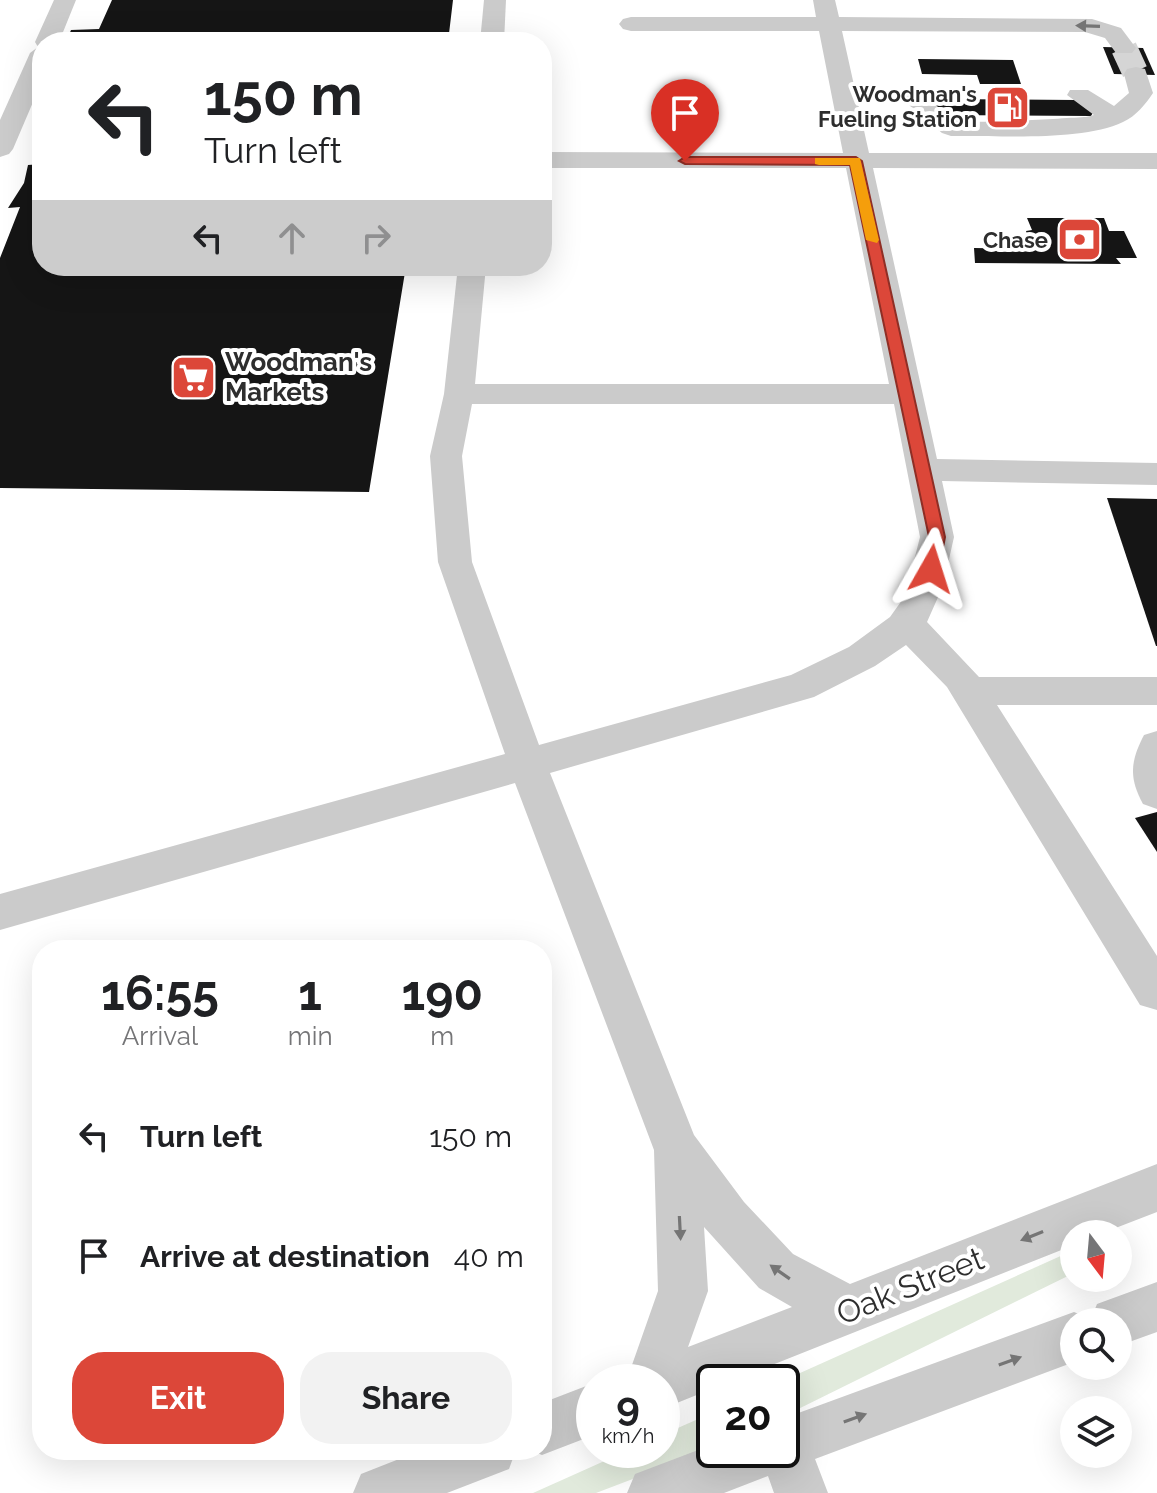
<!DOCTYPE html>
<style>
:root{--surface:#fff;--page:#f2f2f2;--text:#202124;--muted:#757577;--accent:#dc4739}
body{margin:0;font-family:Raleway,sans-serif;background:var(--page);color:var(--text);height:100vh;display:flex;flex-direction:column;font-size:30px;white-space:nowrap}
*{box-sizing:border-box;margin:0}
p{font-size:26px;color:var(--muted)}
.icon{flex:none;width:44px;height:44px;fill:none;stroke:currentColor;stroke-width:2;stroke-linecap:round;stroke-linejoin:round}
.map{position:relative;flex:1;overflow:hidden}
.side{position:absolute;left:32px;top:940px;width:520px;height:520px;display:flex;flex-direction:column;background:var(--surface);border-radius:32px;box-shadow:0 8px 32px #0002}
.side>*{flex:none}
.guide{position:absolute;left:32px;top:32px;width:520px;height:244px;border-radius:32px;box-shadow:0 8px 32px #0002;background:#fff;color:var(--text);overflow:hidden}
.needle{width:52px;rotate:164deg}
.buttons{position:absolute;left:1060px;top:1220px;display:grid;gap:16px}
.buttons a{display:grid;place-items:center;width:72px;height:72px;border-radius:50%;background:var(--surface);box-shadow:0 8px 32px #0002;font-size:40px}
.speed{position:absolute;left:576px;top:1364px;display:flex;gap:16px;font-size:40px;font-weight:700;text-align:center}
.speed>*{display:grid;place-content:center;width:104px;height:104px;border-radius:50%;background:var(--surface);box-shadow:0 8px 32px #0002;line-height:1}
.speed small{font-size:20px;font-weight:400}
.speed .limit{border:4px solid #111;border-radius:12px;background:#fff;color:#111}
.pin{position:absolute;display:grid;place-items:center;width:68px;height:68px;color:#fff;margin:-82px -34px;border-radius:50% 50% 50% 0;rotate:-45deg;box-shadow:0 0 8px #0007}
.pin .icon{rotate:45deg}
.me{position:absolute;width:88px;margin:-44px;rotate:6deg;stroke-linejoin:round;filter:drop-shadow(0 0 6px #0008)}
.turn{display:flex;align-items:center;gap:28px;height:168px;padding:0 40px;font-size:36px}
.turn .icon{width:104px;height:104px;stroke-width:2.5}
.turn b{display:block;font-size:56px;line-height:68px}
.lanes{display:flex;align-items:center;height:76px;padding:0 40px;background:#0003;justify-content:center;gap:40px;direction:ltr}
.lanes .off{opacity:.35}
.eta{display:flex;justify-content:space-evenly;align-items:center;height:136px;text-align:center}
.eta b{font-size:48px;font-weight:700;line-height:56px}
.cta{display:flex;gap:16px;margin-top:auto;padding:16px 40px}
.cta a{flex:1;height:92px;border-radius:32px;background:var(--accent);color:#fff;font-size:32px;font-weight:700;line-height:92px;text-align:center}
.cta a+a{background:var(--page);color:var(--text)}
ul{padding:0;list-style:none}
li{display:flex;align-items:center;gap:24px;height:120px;padding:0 40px}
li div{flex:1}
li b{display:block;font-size:30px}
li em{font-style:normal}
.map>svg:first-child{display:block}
.green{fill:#e1eadc}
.building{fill:#151515}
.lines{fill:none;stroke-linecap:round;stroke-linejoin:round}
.minor-tunnel{stroke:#d5d5d5;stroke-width:26;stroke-dasharray:26 13;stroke-linecap:butt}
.minor{fill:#cbcbcb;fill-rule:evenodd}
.oneway{fill:#757575}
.route{fill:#dc4739;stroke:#8f2e25;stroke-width:2}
.slow{fill:#f59e0b}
.labels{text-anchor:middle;stroke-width:8;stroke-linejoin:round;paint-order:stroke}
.far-poi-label{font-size:22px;font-weight:bold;fill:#2e2e2e;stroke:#fff;text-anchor:end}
.poi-label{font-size:26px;font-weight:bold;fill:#2e2e2e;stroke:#fff;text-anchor:start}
.near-street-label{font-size:32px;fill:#2e2e2e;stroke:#fff}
</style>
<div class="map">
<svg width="1157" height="1493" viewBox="0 0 1157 1493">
<rect width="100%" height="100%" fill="#fff"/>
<!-- green -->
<g class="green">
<polygon points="1074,1250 1074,1273 782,1417 780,1382"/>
<polygon points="714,1412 714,1448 596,1493 533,1493 629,1450 662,1450 662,1435"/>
</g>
<!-- building -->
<g class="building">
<polygon points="112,0 453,0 448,42 66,42 71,30 99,29"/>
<polygon points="1103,47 1143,48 1155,75 1114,74"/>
<polygon points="918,59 1013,60 1021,84 980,84 977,75 922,74"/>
<polygon points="927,99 1075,100 1094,111 1091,116 940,115"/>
<polygon points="42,164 42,266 406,266 369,492 0,488 0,258 20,207 8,208 24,183 28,165"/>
<polygon points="1027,218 1104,218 1109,231 1124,231 1137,258 1116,258 1121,264 975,263 974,248 1032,249 1026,231 1032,230"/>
<polygon points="1107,498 1157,499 1157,646 1156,646"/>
<polygon points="1157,812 1157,852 1135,818"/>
</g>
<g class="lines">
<!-- minor-tunnel -->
<polyline class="minor-tunnel" points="1124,48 1136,74"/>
<!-- minor -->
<g class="minor">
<polygon points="54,0 76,0 59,42 42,42 42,81 13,149 9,154 0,157 0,120 30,53 38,47 35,42"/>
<polygon points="484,0 506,0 504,42 480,42"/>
<path d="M813,0H835L839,17L1092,19L1121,28L1136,48L1132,53H1116L1105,38L1085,32L842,31L869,153H1157V169L873,168L937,459L1157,463V485L942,481L954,537L943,586L927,622L979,677H1157V705H997L1157,956V1010L1140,1005L947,687L906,645L875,666L814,697L550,773L694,1135L744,1202L793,1254L850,1284L1157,1164V1212L1100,1234H1074V1245L729,1382H714V1388L662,1409V1382H626L658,1291L654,1150L515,783L0,930V894L505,754L438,562L430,456L444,394L458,266H486L475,384H889L846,168H542V152L843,153L819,31H631L623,29L619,24L623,19L631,17H816ZM472,404H894L920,537L905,596L890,617L849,647L791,675L539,745L472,562L462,456ZM704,1227L759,1288L792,1307L688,1347L708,1291Z"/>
<path d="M1136,67L1145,69L1153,93C1145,105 1136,116 1123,122C1081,142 998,135 951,136L942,133L896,94L899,89C925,82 935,111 956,120C969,125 1065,118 1086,117L1094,115L1067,95L1070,90H1088L1114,106L1129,93L1124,74L1127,69Z"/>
<path d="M1157,731V809L1143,804C1129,778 1130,762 1144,735Z"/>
<polygon points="1157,1282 1157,1332 1118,1346 1118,1322 1074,1322 1074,1362 815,1459 828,1493 774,1493 768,1476 724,1493 627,1493 635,1474 714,1444 714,1450 782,1450 782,1419 1074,1312 1091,1319 1097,1304"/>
<polygon points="594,1383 594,1435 542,1455 530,1450 542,1450 542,1403"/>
<polygon points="422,1450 516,1450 509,1469 447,1493 353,1493 361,1474"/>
</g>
</g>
<!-- one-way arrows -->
<defs><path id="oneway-solid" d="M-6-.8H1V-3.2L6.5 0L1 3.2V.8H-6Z" transform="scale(2)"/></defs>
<g class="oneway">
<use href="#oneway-solid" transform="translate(1088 26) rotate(-178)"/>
<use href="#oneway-solid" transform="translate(680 1228) rotate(87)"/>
<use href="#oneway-solid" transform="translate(1032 1236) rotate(158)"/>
<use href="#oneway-solid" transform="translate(780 1272) rotate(-145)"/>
<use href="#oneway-solid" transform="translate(1010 1361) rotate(-20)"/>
<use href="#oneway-solid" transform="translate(855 1418) rotate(-20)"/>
</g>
<!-- route -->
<polygon class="route" points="856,157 862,161 945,537 939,569 931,575 923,569 929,537 850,165 685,164 679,161 685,157"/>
<!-- slow -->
<polygon class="slow" points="815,158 860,158 879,240 877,243 866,240 850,165 819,165 815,164"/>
<!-- icons -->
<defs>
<symbol id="fuel-square" viewBox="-11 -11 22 22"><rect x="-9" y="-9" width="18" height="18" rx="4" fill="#dc4739" stroke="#fff"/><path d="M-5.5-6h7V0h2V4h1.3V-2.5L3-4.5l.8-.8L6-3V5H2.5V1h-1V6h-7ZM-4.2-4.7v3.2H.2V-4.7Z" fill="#fff"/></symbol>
<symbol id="bank-square" viewBox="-11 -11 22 22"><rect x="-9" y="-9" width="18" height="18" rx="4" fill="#dc4739" stroke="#fff"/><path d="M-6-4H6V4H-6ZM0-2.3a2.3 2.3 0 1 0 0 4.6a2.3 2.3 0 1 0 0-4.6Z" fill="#fff"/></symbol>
<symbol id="supermarket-square" viewBox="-11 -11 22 22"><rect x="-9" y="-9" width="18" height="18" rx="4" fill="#dc4739" stroke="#fff"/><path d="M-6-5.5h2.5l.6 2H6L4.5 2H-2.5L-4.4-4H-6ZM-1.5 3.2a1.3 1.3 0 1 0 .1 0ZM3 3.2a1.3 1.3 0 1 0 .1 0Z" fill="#fff"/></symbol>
</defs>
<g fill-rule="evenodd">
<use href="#fuel-square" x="982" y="82" width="51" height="51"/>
<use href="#bank-square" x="1054" y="214" width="51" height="51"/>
<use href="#supermarket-square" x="168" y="352" width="51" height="51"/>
</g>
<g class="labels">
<!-- far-poi labels -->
<g class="far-poi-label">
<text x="977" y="102">Woodman's<tspan x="977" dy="25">Fueling Station</tspan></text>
<text x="1048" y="248">Chase</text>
</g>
<!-- poi labels -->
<g class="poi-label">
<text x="225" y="371">Woodman's<tspan x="225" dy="30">Markets</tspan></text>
</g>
<!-- near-street labels -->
<g class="near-street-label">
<text transform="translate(910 1286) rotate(-22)" y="11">Oak Street</text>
</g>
</g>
</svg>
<div class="buttons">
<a><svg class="needle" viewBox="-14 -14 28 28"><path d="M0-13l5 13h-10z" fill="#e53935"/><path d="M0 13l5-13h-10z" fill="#757577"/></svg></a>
<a><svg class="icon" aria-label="search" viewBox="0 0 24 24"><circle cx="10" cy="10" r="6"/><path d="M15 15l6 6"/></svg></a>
<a><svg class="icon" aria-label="layers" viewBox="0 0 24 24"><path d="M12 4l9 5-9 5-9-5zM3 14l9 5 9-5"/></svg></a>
</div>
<div class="speed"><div>9<small>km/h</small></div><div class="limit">20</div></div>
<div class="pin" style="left:685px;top:161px;background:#d93025"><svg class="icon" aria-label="arrive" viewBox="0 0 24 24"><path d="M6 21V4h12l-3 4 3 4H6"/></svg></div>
<svg class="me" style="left:931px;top:569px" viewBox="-20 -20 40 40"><path d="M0-17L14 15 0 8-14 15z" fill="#dc4739" stroke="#fff" stroke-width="4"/></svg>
<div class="guide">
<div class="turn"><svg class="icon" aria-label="left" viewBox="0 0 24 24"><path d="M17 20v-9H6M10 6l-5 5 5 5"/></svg><div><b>150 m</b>Turn left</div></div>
<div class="lanes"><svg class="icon" aria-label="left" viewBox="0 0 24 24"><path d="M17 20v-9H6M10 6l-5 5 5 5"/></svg><svg class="icon off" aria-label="ahead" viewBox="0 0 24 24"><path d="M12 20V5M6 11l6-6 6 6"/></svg><svg class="icon off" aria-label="right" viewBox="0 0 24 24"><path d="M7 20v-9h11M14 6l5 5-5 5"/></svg></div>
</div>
<section class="side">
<div class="eta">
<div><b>16:55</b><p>Arrival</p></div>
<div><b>1</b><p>min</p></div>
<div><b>190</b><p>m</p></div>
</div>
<ul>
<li><svg class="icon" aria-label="left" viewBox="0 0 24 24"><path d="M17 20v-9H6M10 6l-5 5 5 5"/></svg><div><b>Turn left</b></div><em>150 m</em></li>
<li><svg class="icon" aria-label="arrive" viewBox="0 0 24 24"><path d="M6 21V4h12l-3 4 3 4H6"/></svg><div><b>Arrive at destination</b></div><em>40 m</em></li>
</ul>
<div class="cta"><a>Exit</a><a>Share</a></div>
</section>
</div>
